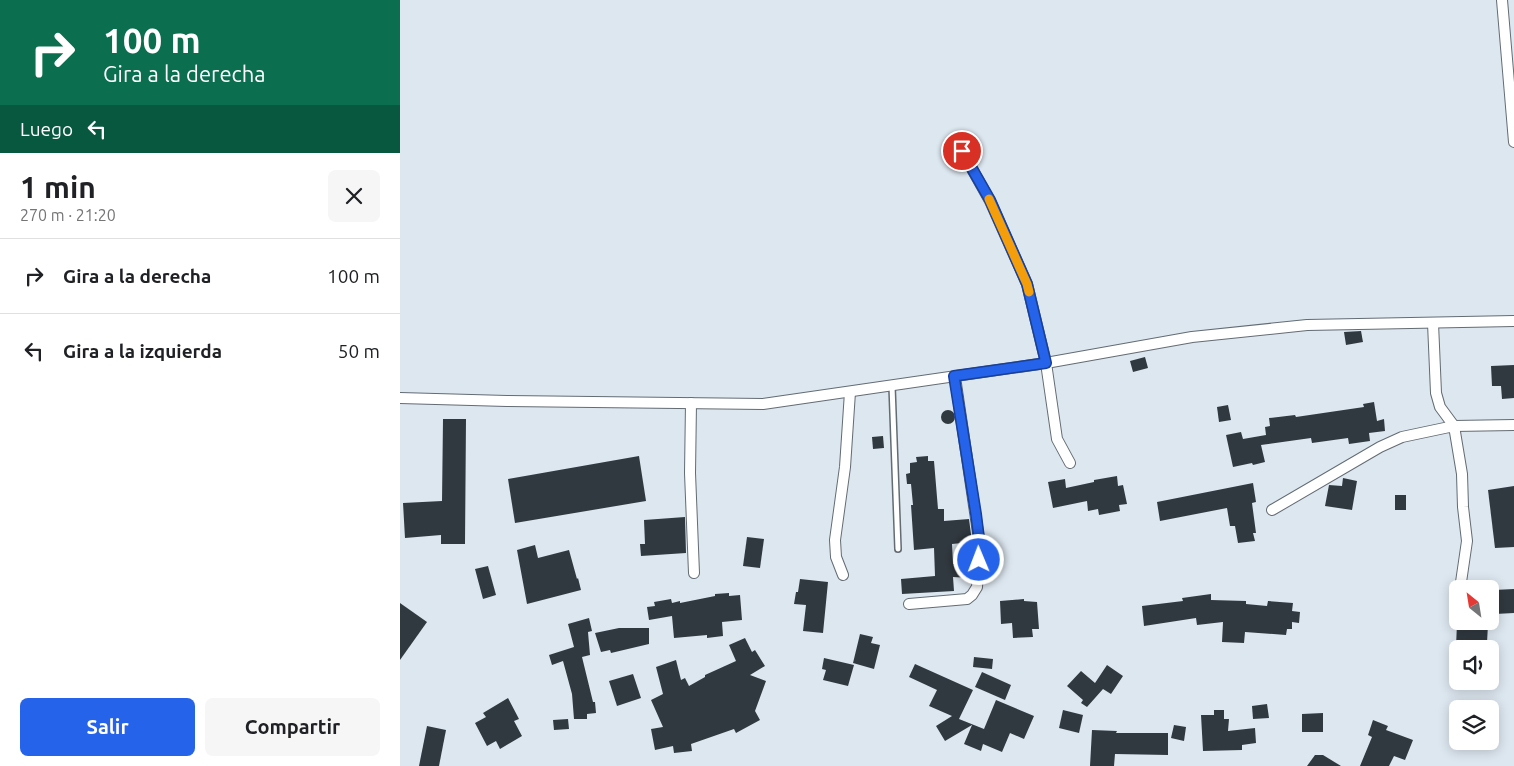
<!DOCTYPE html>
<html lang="es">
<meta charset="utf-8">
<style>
:root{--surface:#fff;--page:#f6f6f6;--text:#202124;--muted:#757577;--line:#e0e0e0;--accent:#2563eb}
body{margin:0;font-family:Ubuntu,sans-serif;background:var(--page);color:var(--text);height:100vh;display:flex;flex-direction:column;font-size:19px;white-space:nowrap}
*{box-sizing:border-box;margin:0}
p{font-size:16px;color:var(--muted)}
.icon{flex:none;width:28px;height:28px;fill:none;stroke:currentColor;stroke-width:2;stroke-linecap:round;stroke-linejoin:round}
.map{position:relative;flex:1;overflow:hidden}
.details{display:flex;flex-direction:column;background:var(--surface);width:400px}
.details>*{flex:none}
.hud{background:#0b6e4f;color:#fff;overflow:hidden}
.needle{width:32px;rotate:330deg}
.tools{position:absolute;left:1049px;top:580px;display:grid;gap:10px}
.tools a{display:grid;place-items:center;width:50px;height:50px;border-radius:8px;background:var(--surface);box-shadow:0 2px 12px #0003;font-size:25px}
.pin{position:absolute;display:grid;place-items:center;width:42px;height:42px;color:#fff;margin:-21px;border:2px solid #fff;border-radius:50%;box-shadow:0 1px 5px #0007}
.me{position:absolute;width:55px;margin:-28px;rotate:359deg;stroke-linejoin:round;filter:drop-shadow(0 0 4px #0008)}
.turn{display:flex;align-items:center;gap:18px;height:105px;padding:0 20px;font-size:22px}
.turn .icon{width:65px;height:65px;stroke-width:2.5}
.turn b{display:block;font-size:35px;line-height:42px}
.then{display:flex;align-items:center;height:48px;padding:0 20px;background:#0003;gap:10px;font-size:19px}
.round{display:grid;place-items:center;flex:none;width:52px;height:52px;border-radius:8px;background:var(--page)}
.overview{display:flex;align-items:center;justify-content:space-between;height:85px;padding:0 20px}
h1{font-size:30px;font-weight:700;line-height:38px}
.cta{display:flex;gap:10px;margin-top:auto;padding:10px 20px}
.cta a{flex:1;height:58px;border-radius:8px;background:var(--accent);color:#fff;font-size:20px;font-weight:700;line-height:58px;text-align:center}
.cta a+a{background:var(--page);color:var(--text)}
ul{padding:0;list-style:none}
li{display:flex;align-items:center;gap:15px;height:75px;padding:0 20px;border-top:1px solid var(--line)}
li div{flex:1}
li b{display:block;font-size:19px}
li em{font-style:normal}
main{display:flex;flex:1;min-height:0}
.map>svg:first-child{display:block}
.building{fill:#313940}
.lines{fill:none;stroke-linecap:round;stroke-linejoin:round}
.lane-casing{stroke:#636b73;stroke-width:8}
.street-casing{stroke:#636b73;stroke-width:12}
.lane{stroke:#fff;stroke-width:5}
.street{stroke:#fff;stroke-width:10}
.route-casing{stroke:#184099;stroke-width:12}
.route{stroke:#2563eb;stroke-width:9}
.slow{stroke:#f59e0b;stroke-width:9}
</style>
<main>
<section class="details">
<div class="hud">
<div class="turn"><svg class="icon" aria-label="right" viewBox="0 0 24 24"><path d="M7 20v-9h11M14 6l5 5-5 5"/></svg><div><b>100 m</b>Gira a la derecha</div></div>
<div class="then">Luego<svg class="icon" aria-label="left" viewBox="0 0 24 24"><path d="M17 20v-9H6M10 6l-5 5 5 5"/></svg></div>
</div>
<div class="overview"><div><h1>1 min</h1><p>270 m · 21:20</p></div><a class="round"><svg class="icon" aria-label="close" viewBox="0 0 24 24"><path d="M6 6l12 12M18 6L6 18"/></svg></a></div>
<ul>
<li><svg class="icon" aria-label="right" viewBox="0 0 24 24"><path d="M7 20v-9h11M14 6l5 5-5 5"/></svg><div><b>Gira a la derecha</b></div><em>100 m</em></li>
<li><svg class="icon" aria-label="left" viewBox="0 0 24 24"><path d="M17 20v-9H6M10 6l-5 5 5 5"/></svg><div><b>Gira a la izquierda</b></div><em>50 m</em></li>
</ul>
<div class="cta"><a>Salir</a><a>Compartir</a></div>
</section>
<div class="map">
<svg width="1114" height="766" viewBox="0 0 1114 766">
<rect width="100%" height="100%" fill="#dde7f0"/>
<!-- building -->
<g class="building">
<polygon points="961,331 963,342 946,345 944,332"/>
<polygon points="745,357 748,368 733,372 730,361"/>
<polygon points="1114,365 1114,398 1102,399 1101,386 1092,386 1091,366"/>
<polygon points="974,402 977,421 984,419 985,431 969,433 970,441 949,444 948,438 912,443 911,438 861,445 865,462 853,465 852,463 833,467 826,435 841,432 843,439 866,435 865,427 870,426 869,418 895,415 896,417 964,407 963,404"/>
<polygon points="828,405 831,420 819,422 817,407"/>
<circle cx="548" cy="417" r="7"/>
<polygon points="43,419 66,419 65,544 41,544 41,535 5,538 3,503 42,501"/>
<polygon points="483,436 484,448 473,449 472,437"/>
<polygon points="239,456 246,501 115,523 108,479"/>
<polygon points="528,456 528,461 534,461 538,509 544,509 544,521 569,519 572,542 552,544 553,564 572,564 571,578 553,577 554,591 502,594 501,579 535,576 534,548 514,550 511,505 513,505 511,484 507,484 506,474 510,473 510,463 517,462 516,457"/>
<polygon points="717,476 718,486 723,485 727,504 719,505 720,511 699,515 698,509 688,511 687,501 653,508 648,482 665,479 666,488 694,482 694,480"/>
<polygon points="943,478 957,481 952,510 925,506 929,485 942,486"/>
<polygon points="853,483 856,502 852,503 856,533 853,533 855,541 838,543 835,526 830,526 827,508 760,521 757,502"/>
<polygon points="1114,486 1114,547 1095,548 1088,490"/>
<rect x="995" y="495" width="11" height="15"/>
<polygon points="285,517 286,553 241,556 240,544 245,544 244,520"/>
<polygon points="347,537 364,539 360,568 343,566"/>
<polygon points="135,545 138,558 169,550 177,579 178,578 181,590 127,604 117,550"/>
<polygon points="88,566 96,595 83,599 75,569"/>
<polygon points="400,579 428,582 423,633 403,631 406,605 394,604 396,592 398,592"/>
<polygon points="1114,589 1114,613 1095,614 1094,590"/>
<polygon points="329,593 329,596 340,595 342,620 322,622 323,636 307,638 307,635 274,638 272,616 249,620 247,607 255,606 254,602 271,599 272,603 280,601 280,603 315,596 315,594"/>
<polygon points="811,594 811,600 846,601 846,604 867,606 868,601 893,603 892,611 900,612 899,623 892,622 892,629 887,629 886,635 845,632 844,643 822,642 823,622 797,625 796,618 744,626 742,606 783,601 782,598"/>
<polygon points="624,599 624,601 637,602 639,629 632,629 633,637 613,638 612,623 601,624 600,601"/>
<polygon points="0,603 27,622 0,660"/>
<polygon points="189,618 192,631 188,632 190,655 182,657 193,702 195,702 196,713 187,714 187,719 174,719 172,694 163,661 152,665 149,655 174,647 168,624"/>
<polygon points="1057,623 1088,624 1087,643 1074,643 1073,648 1056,647"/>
<polygon points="219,628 249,628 249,644 211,653 210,650 201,652 195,633"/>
<polygon points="460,634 473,637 471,643 480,645 474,669 453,663"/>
<polygon points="345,638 352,652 355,650 365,666 350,675 366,681 355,711 360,720 336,733 334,729 291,744 292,751 274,753 273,746 255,750 251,729 263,727 251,700 263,694 256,667 276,660 281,680 285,678 289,686 305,677 305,675 336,661 329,645"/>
<polygon points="574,657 593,659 592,669 573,667"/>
<polygon points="424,658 454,665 448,686 423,680 426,670 422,669"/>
<polygon points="515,664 573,690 559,719 584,729 596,700 634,716 624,739 610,733 602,752 583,744 581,751 564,744 572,725 545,741 536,726 552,716 529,706 537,690 509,677"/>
<polygon points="707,665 723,676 711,694 703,689 687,707 681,703 683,700 667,686 681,671 695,683"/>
<polygon points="582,672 611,685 605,700 575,687"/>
<polygon points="233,674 241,698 217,706 209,681"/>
<polygon points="108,698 119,719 114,721 122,736 100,749 96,741 87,746 75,723 86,717 83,713"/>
<polygon points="867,704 869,718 853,719 852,706"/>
<polygon points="663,710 683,715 679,733 659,728"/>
<polygon points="814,710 824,710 824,719 829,719 828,731 855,728 856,743 842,745 842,750 803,751 801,715 814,715"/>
<polygon points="923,713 923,732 902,732 902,714"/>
<polygon points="168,719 169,729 154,730 153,720"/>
<polygon points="973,720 988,726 986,730 1013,740 1005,760 994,756 989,766 960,766 972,737 968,735"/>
<polygon points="774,725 786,727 784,741 771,738"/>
<polygon points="27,726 46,730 39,766 19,766"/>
<polygon points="692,730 717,731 716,733 768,733 768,755 715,754 714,766 690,766"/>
<polygon points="915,755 923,755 941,766 907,766"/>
</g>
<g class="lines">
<defs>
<polyline id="lane" points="492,386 498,549"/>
<g id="street">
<polyline points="1102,0 1114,142"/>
<polyline points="562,151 590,201 627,284 646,363 657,439 670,463"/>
<polyline points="1033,323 1036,393 1040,407 1054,426 1114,425"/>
<polyline points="0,398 107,401 363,404 646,363 792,337 907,325 1114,321"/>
<polyline points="291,403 290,473 294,573"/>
<polyline points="872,510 980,447 1002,437 1054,426 1062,474 1063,507 1067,541 1060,589"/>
<polyline points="443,575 436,557 435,540 445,467 450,392"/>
<polyline points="509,604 567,599 572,595 577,587 580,546 555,377"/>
<polyline points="1056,614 1058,604"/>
</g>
</defs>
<!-- lane casing -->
<use href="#lane" class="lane-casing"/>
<!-- street casing -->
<use href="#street" class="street-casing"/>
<!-- lane -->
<use href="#lane" class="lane"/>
<!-- street -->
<use href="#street" class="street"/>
</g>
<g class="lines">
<defs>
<polyline id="route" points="562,151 590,200 627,284 646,363 554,376 576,514 580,546 579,560"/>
</defs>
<!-- route casing -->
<use href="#route" class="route-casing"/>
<!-- route -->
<use href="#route" class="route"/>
<!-- slow -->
<polyline class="slow" points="589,199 627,284 629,292"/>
</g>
</svg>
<div class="tools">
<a><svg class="needle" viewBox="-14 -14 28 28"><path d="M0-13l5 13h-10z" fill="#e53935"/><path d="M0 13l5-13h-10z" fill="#757577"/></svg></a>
<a><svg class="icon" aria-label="sound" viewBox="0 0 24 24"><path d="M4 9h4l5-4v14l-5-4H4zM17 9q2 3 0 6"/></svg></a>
<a><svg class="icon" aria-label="layers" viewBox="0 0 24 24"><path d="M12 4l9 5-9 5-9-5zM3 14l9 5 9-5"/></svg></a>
</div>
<div class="pin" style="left:562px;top:151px;background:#d93025"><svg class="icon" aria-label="arrive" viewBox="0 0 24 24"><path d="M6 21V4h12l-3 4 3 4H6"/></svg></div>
<svg class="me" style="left:579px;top:560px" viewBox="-20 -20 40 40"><circle r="17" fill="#2563eb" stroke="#fff" stroke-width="3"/><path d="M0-11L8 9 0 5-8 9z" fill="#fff"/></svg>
</div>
</main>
